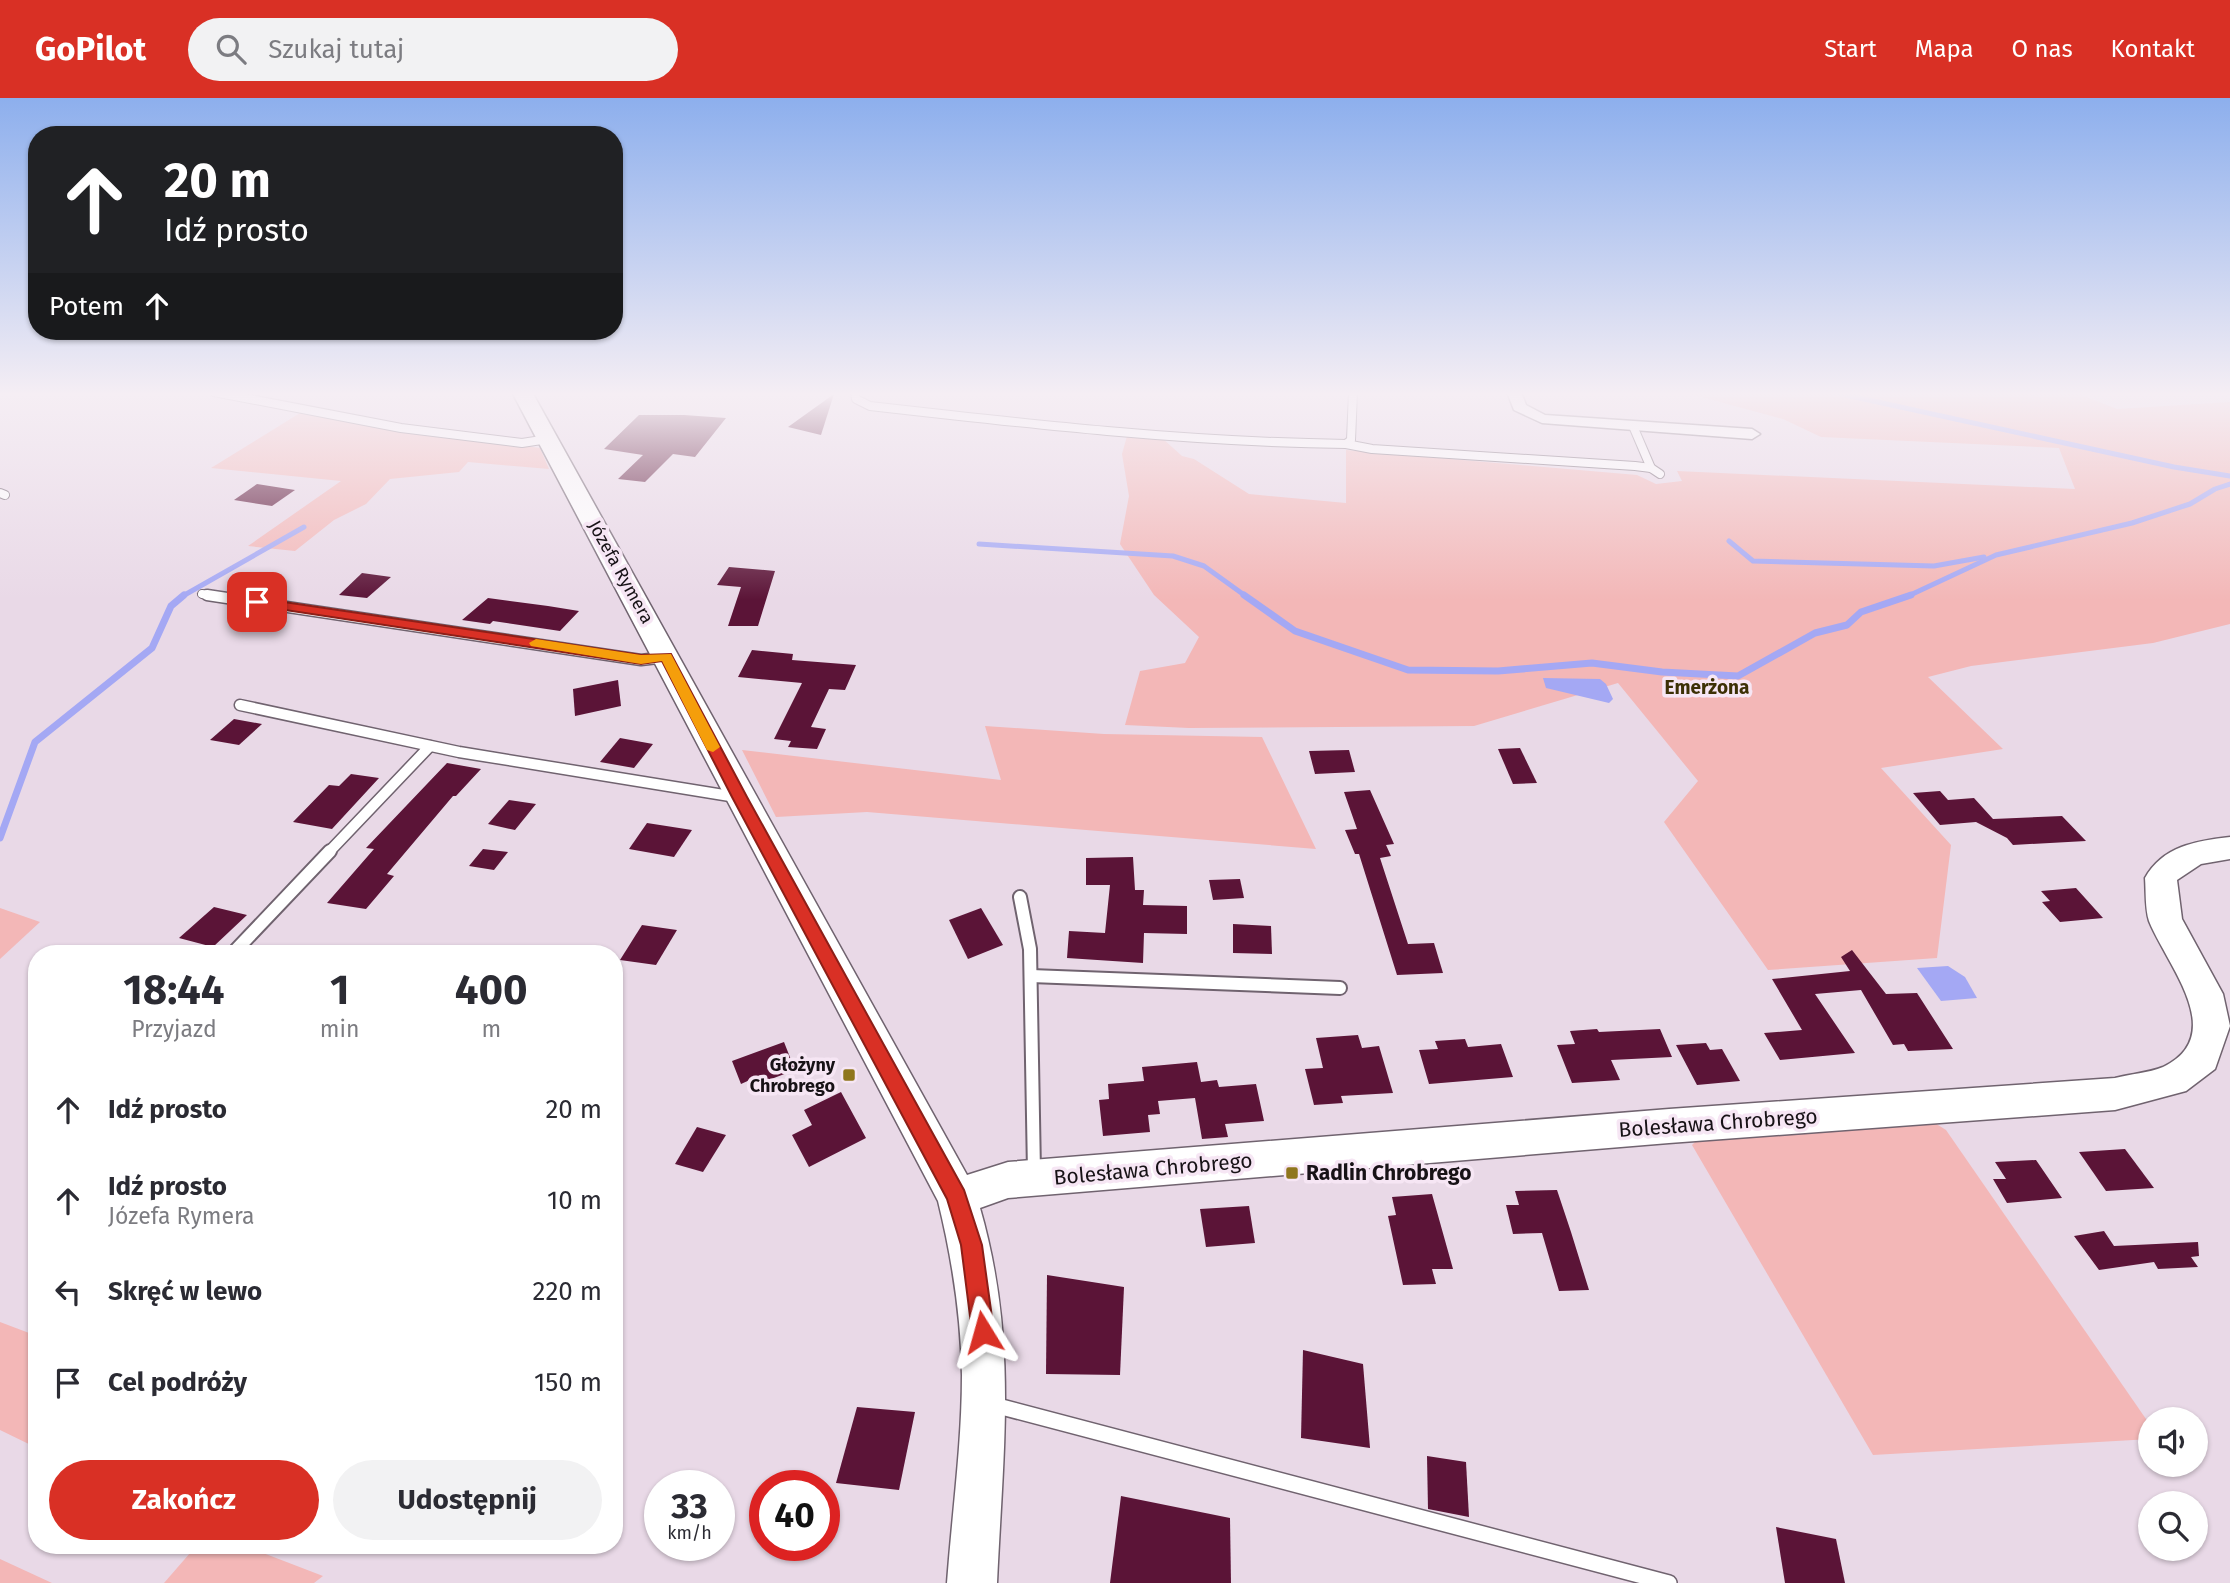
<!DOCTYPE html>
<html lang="pl">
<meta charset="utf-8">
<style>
:root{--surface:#fff;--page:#f2f2f3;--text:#2b2b33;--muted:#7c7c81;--accent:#d93025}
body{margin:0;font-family:"Fira Sans",sans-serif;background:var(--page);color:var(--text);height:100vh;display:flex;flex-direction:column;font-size:26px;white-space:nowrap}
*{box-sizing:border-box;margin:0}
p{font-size:23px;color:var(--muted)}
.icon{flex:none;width:38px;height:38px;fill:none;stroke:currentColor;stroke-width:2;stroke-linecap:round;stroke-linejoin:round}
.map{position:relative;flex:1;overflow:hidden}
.sheet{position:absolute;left:28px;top:847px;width:595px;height:609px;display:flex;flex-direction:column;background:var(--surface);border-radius:28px;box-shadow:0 2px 5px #0004}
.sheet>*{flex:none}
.hud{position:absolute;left:28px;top:28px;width:595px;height:214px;border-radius:28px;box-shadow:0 2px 5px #0004;background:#202124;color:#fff;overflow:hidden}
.buttons{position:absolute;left:2138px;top:1309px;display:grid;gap:14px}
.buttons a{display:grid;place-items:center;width:70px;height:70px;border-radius:50%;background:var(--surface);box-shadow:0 2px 5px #0004;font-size:35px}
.speed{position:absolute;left:644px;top:1372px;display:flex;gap:14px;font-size:35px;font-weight:700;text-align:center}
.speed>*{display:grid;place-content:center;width:91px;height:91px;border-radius:50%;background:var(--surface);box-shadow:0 2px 5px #0004;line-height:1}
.speed small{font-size:18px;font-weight:400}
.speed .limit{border:10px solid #d22;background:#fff;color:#111}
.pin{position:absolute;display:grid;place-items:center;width:60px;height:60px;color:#fff;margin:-30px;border-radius:14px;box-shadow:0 4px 10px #0006}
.me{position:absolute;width:77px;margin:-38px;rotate:352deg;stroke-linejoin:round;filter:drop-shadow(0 0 5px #0008)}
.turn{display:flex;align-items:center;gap:24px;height:147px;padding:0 21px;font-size:32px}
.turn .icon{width:91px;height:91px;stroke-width:2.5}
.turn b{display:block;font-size:49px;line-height:60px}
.then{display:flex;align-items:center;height:66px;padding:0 21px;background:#0003;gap:14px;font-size:26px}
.eta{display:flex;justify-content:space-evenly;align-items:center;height:119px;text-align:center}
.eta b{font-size:42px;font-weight:700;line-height:49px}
.cta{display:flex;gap:14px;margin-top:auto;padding:14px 21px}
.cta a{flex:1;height:80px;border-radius:42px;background:var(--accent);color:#fff;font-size:28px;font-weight:700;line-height:80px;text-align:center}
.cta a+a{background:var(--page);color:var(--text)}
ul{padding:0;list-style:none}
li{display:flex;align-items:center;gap:21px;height:91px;padding:0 21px}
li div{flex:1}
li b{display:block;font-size:26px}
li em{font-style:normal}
header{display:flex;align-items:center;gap:42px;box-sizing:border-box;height:98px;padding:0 35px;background:var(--accent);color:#fff}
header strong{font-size:33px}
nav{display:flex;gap:38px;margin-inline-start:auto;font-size:24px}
.search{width:490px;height:63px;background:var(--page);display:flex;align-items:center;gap:18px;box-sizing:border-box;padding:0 24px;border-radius:38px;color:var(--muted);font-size:26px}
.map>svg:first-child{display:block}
.green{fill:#f3b7b7}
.water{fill:#a4a8f4}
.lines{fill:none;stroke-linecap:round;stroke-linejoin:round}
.stream-far1{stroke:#a4a8f4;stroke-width:5}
.stream{stroke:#a4a8f4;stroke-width:7}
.building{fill:#5b1437}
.lane-far3-casing{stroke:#70636f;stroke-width:10}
.lane-far2-casing{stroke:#70636f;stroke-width:13}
.lane-far1-casing{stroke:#70636f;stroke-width:16}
.lane-casing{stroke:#70636f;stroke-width:18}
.street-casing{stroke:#70636f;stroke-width:3}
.secondary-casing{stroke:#70636f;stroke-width:3}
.lane-far3{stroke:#fff;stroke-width:8}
.lane-far2{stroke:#fff;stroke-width:10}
.lane-far1{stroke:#fff;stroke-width:12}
.lane{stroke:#fff;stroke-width:15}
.street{fill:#fff;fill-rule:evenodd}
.secondary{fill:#fff;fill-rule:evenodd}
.route{fill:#d93025;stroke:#8d1f18;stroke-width:2}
.slow{fill:#f59e0b}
.poi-dot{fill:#8f761c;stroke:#f6e6f4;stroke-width:2.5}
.labels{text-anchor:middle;stroke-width:7;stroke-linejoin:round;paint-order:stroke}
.street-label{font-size:18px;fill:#171216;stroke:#f6e6f4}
.poi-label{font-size:18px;font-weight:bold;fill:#171216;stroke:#f6e6f4;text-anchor:end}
.neighbourhood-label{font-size:19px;font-weight:bold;fill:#3c3005;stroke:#f6e6f4}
.near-street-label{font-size:21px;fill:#171216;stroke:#f6e6f4}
.near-poi-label{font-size:21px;font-weight:bold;fill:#171216;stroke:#f6e6f4;text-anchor:start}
</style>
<header>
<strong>GoPilot</strong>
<div class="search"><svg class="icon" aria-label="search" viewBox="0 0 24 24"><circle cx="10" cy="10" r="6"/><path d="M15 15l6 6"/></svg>Szukaj tutaj</div>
<nav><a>Start</a><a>Mapa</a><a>O nas</a><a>Kontakt</a></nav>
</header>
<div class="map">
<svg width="2230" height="1485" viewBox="0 0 2230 1485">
<rect width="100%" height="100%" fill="#e9d9e7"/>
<!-- green -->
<g class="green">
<polygon points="1683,294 2074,294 2117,311 2230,304 2230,526 2153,545 1971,568 1928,579 2003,651 1881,670 1951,747 1937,860 1768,872 1664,724 1698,683 1618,585 1474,628 1189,630 1125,627 1140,573 1185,565 1199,539 1154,497 1120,446 1129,398 1122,356 1127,338 1162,340 1182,358 1194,361 1249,396 1346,405 1346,352 1637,377 1656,386 1682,383 1677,373 2075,391 2059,350 1821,339 1783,321"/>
<polygon points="300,315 540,350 549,371 468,364 459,374 390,381 366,406 334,422 295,453 248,448 341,383 211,370"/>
<polygon points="985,628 1104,636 1262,639 1316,751 867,714 776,719 742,652 1001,682"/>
<polygon points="0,810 40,824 0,861"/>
<polygon points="1930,1022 1946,1032 2146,1321 2151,1332 2151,1341 1873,1357 1692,1047 1701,1038"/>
<polygon points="0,1224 37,1238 37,1350 0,1332"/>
<polygon points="197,1447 242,1447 323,1478 314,1485 164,1485"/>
<polygon points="0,1461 52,1485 0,1485"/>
</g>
<!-- water -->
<g class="water">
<polygon points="1543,580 1600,581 1606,586 1613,601 1609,605 1546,590"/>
<polygon points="1948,868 1965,879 1977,900 1941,903 1917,870"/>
</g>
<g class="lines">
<!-- stream-far1 -->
<g class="stream-far1">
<polyline points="1832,294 2174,369 2230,378"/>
<polyline points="1729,443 1753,463 1934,468 1984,459"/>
<polyline points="979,446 1173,458 1204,468 1247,499"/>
<polyline points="181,499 304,429"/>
<polyline points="1906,499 1996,457 2132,425 2190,406 2215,391 2230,386"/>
</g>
<!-- stream -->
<g class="stream">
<polyline points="1244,497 1295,533 1408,572 1498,573 1592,565 1662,574 1738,578 1815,535 1847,527 1861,514 1911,497"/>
<polyline points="0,740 35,644 152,550 171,508 184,497"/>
</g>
</g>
<!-- building -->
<g class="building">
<polygon points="834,296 821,337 788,329"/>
<polygon points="639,317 684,317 726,320 695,359 673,356 645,384 618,381 643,357 604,351"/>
<polygon points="257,386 295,392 272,408 234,402"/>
<polygon points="729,469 775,473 758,528 728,528 741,489 717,487"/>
<polygon points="362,475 391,479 367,500 339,497"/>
<polygon points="488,500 548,508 579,513 560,533 493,523 490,526 462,522"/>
<polygon points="752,552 793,556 792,562 856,567 845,592 829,591 811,629 826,631 817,651 788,649 791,643 774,641 802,585 738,579"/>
<polygon points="618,582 621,608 575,618 573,591"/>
<polygon points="234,621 262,626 239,647 210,642"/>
<polygon points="620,640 653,646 634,670 600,664"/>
<polygon points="1520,650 1537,685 1513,686 1498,651"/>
<polygon points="1349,652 1355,674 1315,676 1309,653"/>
<polygon points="447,665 481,671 456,698 453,698 387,776 394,778 366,811 327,805 374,751 366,750"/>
<polygon points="351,676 379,680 332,731 293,724 329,687 339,688"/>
<polygon points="1370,692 1394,746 1386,747 1391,758 1380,760 1408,846 1434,845 1443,875 1397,877 1359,756 1355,756 1345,732 1357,731 1344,694"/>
<polygon points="1940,693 1948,702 1974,700 1993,721 2062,718 2086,743 2013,747 2007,740 1976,724 1940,727 1913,695"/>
<polygon points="509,702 536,706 515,732 488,726"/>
<polygon points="647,725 692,732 674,759 629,751"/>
<polygon points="483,751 508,754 494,772 469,768"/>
<polygon points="1133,759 1135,792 1144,792 1143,807 1187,808 1187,836 1144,835 1143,865 1067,860 1069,833 1105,835 1110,787 1086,787 1086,760"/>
<polygon points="1240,781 1244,800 1213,802 1209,782"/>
<polygon points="2076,790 2103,820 2060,824 2042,804 2050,803 2041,793"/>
<polygon points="214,809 247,817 213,849 179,840"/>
<polygon points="981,810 1003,847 968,861 949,822"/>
<polygon points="1233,826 1271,828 1272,856 1233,855"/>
<polygon points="642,827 677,832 656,867 620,862"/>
<polygon points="1852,852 1886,896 1917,895 1953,951 1908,953 1904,946 1893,947 1861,892 1815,896 1855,955 1780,962 1764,935 1802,932 1772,881 1850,873 1841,859"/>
<polygon points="1597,931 1599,934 1660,931 1672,959 1611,962 1620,982 1572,985 1557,947 1575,946 1570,933"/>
<polygon points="1358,937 1362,950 1379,948 1393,995 1341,998 1343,1005 1314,1007 1305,971 1323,970 1316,940"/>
<polygon points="1465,941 1468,949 1501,946 1513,979 1429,986 1419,952 1438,951 1435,943"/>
<polygon points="784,944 795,972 755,987 752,981 741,986 732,963"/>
<polygon points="1706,945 1710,952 1722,951 1740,983 1697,987 1676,947"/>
<polygon points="1197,964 1201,984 1217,982 1219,989 1256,986 1264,1023 1225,1026 1228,1039 1202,1041 1195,1000 1158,1003 1160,1016 1148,1017 1150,1034 1103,1038 1099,1002 1109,1001 1108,986 1144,983 1142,969"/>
<polygon points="841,994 866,1040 809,1069 792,1037 812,1027 804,1012"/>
<polygon points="697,1029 726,1037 703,1074 675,1066"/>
<polygon points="2125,1051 2154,1090 2106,1093 2079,1054"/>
<polygon points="2036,1062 2062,1100 2007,1105 1993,1081 2006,1081 1995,1064"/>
<polygon points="1557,1092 1571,1134 1589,1192 1559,1193 1542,1135 1513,1136 1506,1107 1519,1107 1515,1093"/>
<polygon points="1432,1096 1453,1171 1432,1171 1436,1186 1403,1187 1388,1118 1396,1117 1392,1099"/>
<polygon points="1249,1108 1255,1145 1206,1149 1200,1111"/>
<polygon points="2104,1133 2114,1148 2198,1144 2199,1158 2191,1159 2198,1169 2158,1171 2154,1164 2099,1172 2074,1138"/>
<polygon points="1047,1177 1124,1189 1120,1277 1046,1276"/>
<polygon points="1303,1252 1363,1266 1370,1350 1301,1340"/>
<polygon points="857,1309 915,1314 899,1392 836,1385"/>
<polygon points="1427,1358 1466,1364 1469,1419 1428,1411"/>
<polygon points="1121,1398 1230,1420 1231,1485 1110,1485"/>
<polygon points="1776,1429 1836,1441 1845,1485 1785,1485"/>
</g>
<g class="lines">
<defs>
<g id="lane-far3">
<polyline points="214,294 401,330 522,345 548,341"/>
<path d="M855,294L856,301L870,308C1028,326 1186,344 1346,346L1351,342L1353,294"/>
<polyline points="1633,328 1651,370"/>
<polyline points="1346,346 1372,351 1635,368 1651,370 1660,376"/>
<polyline points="0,395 5,397"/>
<polyline points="202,496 219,499"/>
</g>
<g id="lane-far2">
<polyline points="207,497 641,562 666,559"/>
<polyline points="240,607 459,654 736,699"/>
<polyline points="328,755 430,648"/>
</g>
<g id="lane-far1">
<polyline points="1020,799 1030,851 1034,1074"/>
<polyline points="236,852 330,753"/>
<polyline points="1031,878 1340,890"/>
</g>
<polyline id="lane" points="994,1307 1669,1485"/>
<polygon id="street" points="1507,294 1521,294 1526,307 1545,317 1752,331 1760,336 1752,341 1542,325 1514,312"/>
<path id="secondary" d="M512,294H532L967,1077L1008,1064L1669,1011L2115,980C2130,976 2149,975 2163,969C2230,937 2166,866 2149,823C2145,811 2146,793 2145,780C2163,748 2196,743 2230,739V761L2201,766L2177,782L2182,821L2223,896L2230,928L2215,971L2186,993L2115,1012L1669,1045L1008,1100L980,1110C1018,1242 1003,1351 997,1485H947C952,1416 962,1347 962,1277C961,1218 952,1160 938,1103Z"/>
</defs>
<!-- lane-far3 casing -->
<use href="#lane-far3" class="lane-far3-casing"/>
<!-- lane-far2 casing -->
<use href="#lane-far2" class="lane-far2-casing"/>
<!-- lane-far1 casing -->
<use href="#lane-far1" class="lane-far1-casing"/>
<!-- lane casing -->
<use href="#lane" class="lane-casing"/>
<!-- street casing -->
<use href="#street" class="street-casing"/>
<!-- secondary casing -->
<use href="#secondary" class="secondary-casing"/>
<!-- lane-far3 -->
<use href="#lane-far3" class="lane-far3"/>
<!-- lane-far2 -->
<use href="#lane-far2" class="lane-far2"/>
<!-- lane-far1 -->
<use href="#lane-far1" class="lane-far1"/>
<!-- lane -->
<use href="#lane" class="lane"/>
<!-- street -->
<use href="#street" class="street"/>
<!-- secondary -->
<use href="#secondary" class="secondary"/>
</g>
<!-- sky -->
<linearGradient id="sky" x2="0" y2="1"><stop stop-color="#8dafed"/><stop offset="0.59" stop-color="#f5eef4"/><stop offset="1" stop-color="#f5eef4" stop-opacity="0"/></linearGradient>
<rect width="2230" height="502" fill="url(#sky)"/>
<!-- route -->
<polygon class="route" points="257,500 641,557 671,556 747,699 964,1092 982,1147 994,1234 991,1242 983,1245 975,1242 972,1234 961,1147 947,1101 732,699 662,563 641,566 253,507 251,504"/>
<!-- slow -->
<polygon class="slow" points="536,541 641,557 671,556 720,649 713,654 707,652 662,563 641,566 531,548 529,545"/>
<!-- markers -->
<g class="poi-dot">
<rect x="842" y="970" width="14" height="14" rx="3.5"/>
<rect x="1285" y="1068" width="14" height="14" rx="3.5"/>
</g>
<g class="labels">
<!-- street labels -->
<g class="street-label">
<text transform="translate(621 474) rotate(61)" y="6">Józefa Rymera</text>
</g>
<!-- poi labels -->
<g class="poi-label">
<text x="835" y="973">Głożyny<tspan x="835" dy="21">Chrobrego</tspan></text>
</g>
<!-- neighbourhood labels -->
<g class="neighbourhood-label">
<text x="1707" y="596">Emerżona</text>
</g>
<!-- near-street labels -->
<g class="near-street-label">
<text transform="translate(1718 1025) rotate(-4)" y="7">Bolesława Chrobrego</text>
<text transform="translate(1153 1071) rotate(-5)" y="7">Bolesława Chrobrego</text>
</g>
<!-- near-poi labels -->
<g class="near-poi-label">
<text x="1306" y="1082">Radlin Chrobrego</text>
</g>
</g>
</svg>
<div class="buttons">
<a><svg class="icon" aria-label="sound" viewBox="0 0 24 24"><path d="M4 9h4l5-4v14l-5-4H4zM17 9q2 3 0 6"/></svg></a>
<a><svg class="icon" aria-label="search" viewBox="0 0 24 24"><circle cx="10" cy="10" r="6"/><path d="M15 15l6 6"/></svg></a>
</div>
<div class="speed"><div>33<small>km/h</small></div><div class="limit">40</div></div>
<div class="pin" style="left:257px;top:504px;background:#d93025"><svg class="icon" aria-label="arrive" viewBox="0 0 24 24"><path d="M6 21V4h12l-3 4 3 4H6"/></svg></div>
<svg class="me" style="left:983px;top:1234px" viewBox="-20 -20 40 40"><path d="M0-17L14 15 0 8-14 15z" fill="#d93025" stroke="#fff" stroke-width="4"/></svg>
<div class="hud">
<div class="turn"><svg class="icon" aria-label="ahead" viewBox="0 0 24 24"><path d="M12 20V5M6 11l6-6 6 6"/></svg><div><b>20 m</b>Idź prosto</div></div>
<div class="then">Potem<svg class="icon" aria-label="ahead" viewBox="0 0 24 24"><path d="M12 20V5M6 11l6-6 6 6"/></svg></div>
</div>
<section class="sheet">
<div class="eta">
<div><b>18:44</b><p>Przyjazd</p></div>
<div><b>1</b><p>min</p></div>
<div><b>400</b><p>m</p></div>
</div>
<ul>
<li><svg class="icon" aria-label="ahead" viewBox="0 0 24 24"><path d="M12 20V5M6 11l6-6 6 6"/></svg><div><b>Idź prosto</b></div><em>20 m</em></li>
<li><svg class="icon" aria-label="ahead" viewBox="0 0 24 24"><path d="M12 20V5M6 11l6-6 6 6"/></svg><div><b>Idź prosto</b><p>Józefa Rymera</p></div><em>10 m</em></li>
<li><svg class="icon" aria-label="left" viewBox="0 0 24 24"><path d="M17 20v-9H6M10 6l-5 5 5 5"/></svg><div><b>Skręć w lewo</b></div><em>220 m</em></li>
<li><svg class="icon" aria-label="arrive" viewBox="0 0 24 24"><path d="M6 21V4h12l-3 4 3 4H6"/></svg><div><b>Cel podróży</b></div><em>150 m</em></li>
</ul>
<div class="cta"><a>Zakończ</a><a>Udostępnij</a></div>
</section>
</div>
